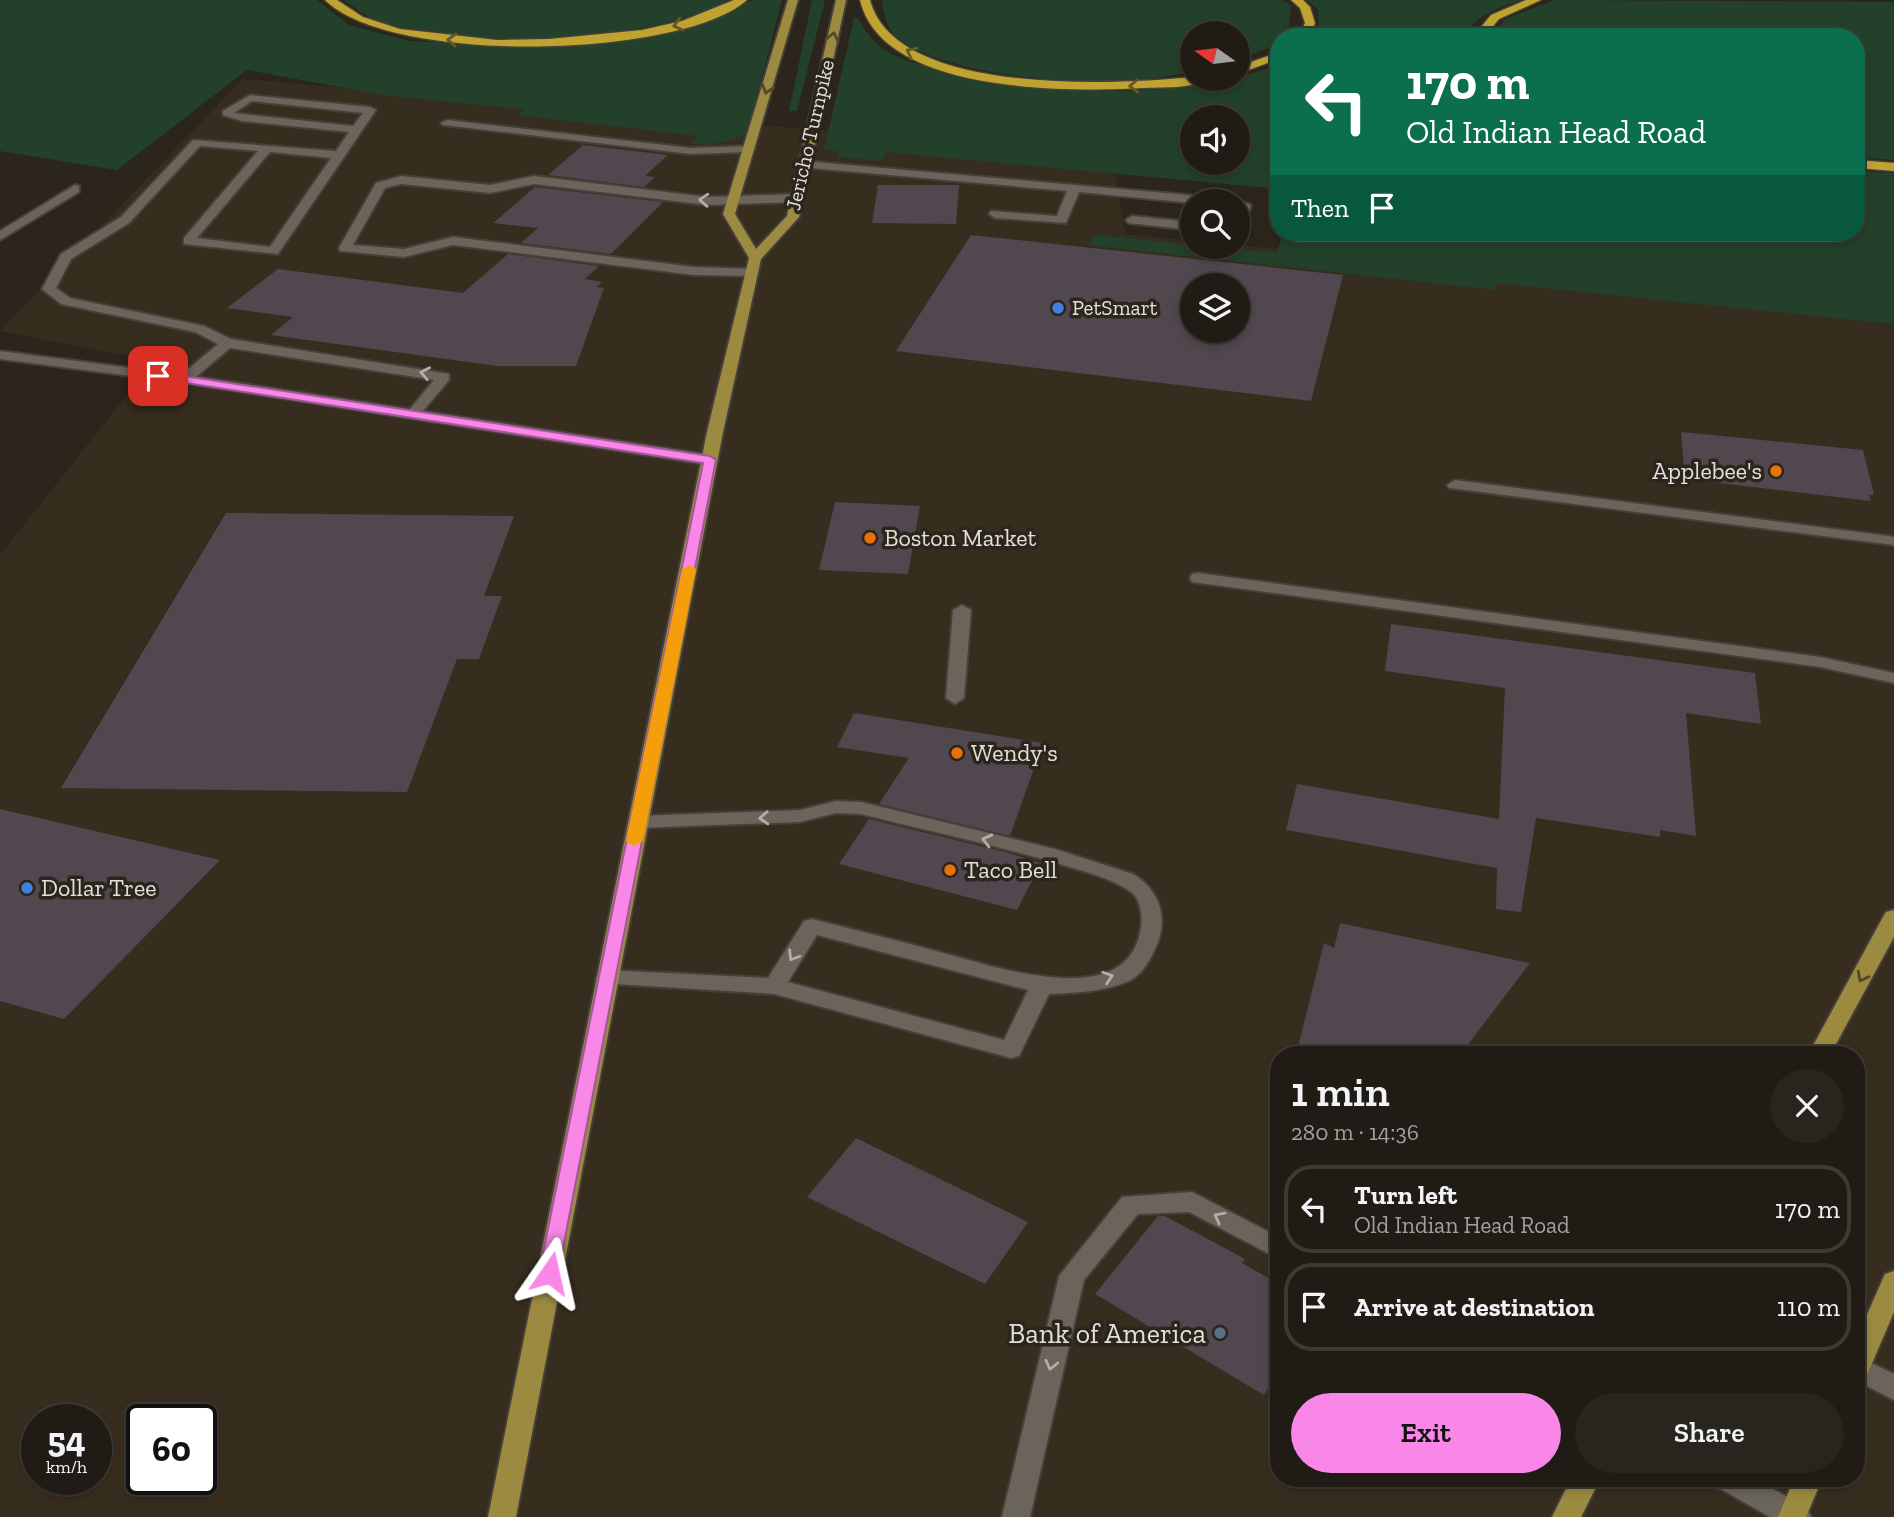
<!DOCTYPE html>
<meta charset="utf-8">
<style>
:root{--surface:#201c15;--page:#28251e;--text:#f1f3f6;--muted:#a2a1a0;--line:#3d3a34;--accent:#f987e8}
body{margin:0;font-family:"Zilla Slab",serif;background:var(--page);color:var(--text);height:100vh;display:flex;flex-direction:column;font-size:26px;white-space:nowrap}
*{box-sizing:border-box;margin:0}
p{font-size:23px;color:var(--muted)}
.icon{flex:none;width:38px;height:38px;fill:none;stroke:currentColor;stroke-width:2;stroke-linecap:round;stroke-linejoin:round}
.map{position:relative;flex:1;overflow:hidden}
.sheet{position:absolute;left:1270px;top:1046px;width:595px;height:441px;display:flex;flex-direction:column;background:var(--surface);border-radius:28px;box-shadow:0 4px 10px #0003,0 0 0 2px var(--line)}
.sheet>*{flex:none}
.guide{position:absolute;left:1270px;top:28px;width:595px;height:214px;border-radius:28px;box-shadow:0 4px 10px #0003,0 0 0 2px var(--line);background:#0b6e4f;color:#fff;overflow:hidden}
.needle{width:46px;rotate:284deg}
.buttons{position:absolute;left:1180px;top:21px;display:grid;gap:14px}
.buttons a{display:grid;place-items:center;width:70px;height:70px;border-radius:50%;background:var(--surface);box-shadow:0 4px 10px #0003,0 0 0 2px var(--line);font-size:35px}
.speed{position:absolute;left:21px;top:1404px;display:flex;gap:14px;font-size:35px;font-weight:700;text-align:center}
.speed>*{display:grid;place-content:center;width:91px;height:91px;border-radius:50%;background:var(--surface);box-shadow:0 4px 10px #0003,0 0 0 2px var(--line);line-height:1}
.speed small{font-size:18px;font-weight:400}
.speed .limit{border:4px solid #111;border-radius:10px;background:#fff;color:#111}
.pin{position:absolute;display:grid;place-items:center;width:60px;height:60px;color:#fff;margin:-30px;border-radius:14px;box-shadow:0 4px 10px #0006}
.me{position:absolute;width:77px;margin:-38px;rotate:11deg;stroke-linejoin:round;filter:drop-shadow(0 0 5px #0008)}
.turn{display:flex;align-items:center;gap:24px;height:147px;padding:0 21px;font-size:32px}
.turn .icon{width:91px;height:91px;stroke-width:2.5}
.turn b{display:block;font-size:49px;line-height:60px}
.then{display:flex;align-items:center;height:66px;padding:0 21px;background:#0003;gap:14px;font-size:26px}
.round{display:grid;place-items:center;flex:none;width:74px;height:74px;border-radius:37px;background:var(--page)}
.headline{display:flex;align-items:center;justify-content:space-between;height:119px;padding:0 21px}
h1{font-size:42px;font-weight:600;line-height:52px}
.primary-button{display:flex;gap:14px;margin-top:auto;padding:14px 21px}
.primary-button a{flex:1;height:80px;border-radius:42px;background:var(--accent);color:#111;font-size:28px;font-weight:600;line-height:80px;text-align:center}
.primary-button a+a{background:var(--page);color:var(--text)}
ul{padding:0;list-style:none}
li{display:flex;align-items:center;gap:21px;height:88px;margin:0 14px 10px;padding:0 7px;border:4px solid var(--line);border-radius:28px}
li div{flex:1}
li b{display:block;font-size:26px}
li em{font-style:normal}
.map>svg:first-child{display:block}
.built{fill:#372d1f;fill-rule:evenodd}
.green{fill:#23412a;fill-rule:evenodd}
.building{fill:#51474e;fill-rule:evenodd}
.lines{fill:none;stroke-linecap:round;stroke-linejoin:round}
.service-casing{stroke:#45403a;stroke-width:4}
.tertiary-casing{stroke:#45403a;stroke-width:4}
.primary-casing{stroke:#45403a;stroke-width:4}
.motorway-casing{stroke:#45403a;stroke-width:3}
.service{fill:#6b645a;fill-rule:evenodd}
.tertiary{fill:#6b645a;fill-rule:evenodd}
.primary{fill:#9d8a41;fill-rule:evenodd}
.motorway{fill:#bea331;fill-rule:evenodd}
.oneway{stroke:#665724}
.oneway2{stroke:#534829}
.oneway3{stroke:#b3aea7}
.route{fill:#f987e8;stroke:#a25897;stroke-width:2}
.slow{fill:#f59e0b}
.shop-dot{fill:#3f7fe0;stroke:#2b251c;stroke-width:2.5}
.food-dot{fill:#e8710a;stroke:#2b251c;stroke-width:2.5}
.service-dot{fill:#5c6f8a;stroke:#2b251c;stroke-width:2.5}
.labels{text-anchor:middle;stroke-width:7;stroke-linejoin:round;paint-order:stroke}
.far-street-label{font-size:21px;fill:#e3dfda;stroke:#2b251c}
.far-poi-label{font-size:21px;fill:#e3dfda;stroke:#2b251c;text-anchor:start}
.poi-label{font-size:24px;fill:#e3dfda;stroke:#2b251c;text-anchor:start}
.near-poi-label{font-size:28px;fill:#e3dfda;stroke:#2b251c;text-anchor:end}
</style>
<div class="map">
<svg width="1894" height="1517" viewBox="0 0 1894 1517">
<rect width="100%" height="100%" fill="#2b251c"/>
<!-- built -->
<path class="built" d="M243,79L1111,156L1126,234L1192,241V247L1237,245L1894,310V1517H0V555L154,361L0,331ZM1192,285H1237V331H1192ZM1279,1055H1857V1479H1279ZM37,1419H96V1479H37ZM142,1419H201V1479H142Z"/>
<!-- green -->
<g class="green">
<path d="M0,0H317L349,25L409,41L544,46L606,42L707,20L753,0H782L747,134C732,140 708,148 692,143L698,136L518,115L524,109L389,96L247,70L117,170L0,151Z"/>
<path d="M344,0H728C657,43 446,52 371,18C362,14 353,6 344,0Z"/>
<polygon points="812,0 825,0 797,111 789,111"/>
<path d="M882,0H1283L1291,6L1288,37H1279V44L1237,60V33H1192V72C1172,75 1153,79 1133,81C1081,86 925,74 891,31C886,24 882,8 882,0Z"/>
<path d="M1307,0H1521C1499,8 1475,14 1465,37H1316L1319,32L1318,9Z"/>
<polygon points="1555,0 1894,2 1894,160 1857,157 1857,37 1492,37 1505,19"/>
<path d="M854,18H858C864,29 871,39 881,47C897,60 925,66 945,71C1042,96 1187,102 1279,64V189L886,152L880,161L839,157L838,151L824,150ZM1192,117H1237V163H1192Z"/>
<polygon points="1857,171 1894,173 1894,324 1496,283 1495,290 1088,245 1095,235 1277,253 1283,233 1857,233"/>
</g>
<!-- building -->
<g class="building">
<polygon points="583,145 668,155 645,176 655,177 644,187 548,175"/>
<polygon points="878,185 959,185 956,224 872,223"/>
<polygon points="535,187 663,202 611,254 521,243 538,228 493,223"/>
<path d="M971,235L1343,275L1311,401L896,351ZM1192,285H1237V331H1192Z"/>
<polygon points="508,254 599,266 585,279 602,282 596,287 604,288 576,366 497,366 271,335 293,317 227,308 278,269 463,293"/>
<polygon points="1681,432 1863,450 1874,495 1869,495 1871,501 1685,479"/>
<polygon points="835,502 920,506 908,574 819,570"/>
<polygon points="226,513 514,516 484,596 502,596 479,659 457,659 407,792 61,788"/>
<polygon points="1391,624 1755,673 1761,724 1686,713 1696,836 1660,830 1660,837 1536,818 1521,912 1496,909 1497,868 1286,830 1297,784 1499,819 1505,688 1385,671"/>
<polygon points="854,713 1043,743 1010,836 879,804 909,758 837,747"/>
<polygon points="0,809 56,822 220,860 64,1019 0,1001"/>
<polygon points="869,819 1005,852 1041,863 1017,910 839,864"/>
<polygon points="1340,923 1530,963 1460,1055 1296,1055 1324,943 1334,948"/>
<polygon points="856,1138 1028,1222 985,1284 807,1197"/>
<polygon points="1158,1216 1165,1216 1245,1259 1242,1263 1279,1284 1279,1372 1264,1395 1095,1294"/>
</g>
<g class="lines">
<defs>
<g id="service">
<path d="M250,95L370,107L376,110L278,254L184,244V238L258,151L200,146L129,223L71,259L56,288L70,298L204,326L231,339L449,374V380L417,418H407L405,415L434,380L230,348L190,382H180V376L218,344L195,332L61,304L42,289L61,254L121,217L193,140L336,151L349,132L242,121L223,115V111ZM252,101L363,113L353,126L234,113ZM270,152L331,158L270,247L197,238Z"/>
<polygon points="447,120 691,148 749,146 755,149 749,152 691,154 443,125 441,123"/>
<polygon points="804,161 1210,197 1216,201 1192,203 1079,192 1066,223 995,218 989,214 991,211 1057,216 1067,191 800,167 798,165"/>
<polygon points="401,176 490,185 534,176 707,197 796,194 802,198 796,202 707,205 534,184 490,193 401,184 385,188 353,245 404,249 453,237 694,267 757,269 759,272 752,276 694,275 453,245 404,257 340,251 339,248 376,183"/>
<polygon points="75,185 79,186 79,192 0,240 0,231"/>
<polygon points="1237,200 1251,205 1243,230 1237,234 1237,201 1233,201"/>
<polygon points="1132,216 1192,222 1192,230 1128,223 1126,220"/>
<polygon points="1455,480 1889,536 1894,537 1894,545 1449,488 1447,485"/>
<polygon points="1198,573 1820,657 1894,673 1894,683 1820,667 1192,582 1190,578 1192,574"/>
<polygon points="962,605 971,610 964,698 955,704 946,698 953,610"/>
<path d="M836,801L861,802L1055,849L1133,874C1162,892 1170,922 1153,953C1147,965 1141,975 1129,981C1104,992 1075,993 1049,994L1019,1056L1011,1058L774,994L599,983L596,978L599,973L607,970L768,978L804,921L812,919C853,929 895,940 936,951C987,964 1123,1014 1140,933C1143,921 1142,901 1132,893C1113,878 1085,872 1063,865C996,845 928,831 861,814L836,813L800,822L638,828L628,822L638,816L800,810ZM817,935L1028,990L1004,1040L788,982Z"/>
<polygon points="1192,1192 1279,1237 1279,1259 1189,1212 1138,1214 1084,1280 1030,1517 1002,1517 1059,1276 1122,1197"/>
<polygon points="1857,1356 1894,1374 1894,1400 1857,1381"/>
<polygon points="1715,1479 1755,1479 1807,1508 1811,1517 1770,1517 1719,1488"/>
</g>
<polygon id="tertiary" points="0,351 185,375 710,455 718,460 710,465 185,383 0,359"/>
<g id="primary">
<polygon points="788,0 798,0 735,214 756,249 787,216 836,0 846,0 799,217 761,259 723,432 516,1517 488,1517 707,432 749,258 723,214"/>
<polygon points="1894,910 1894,937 1830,1055 1808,1055 1883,917 1886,912"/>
<polygon points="1894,1271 1894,1312 1867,1375 1857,1379 1857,1337 1885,1274"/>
<polygon points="1571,1479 1600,1479 1581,1517 1552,1517"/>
<polygon points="1794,1479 1822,1479 1806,1517 1778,1517"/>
</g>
<g id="motorway">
<path d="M325,0H337L363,17L400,29L497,40L549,39L642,30L682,21L734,0H747C680,59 390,65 325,0Z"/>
<path d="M860,0H870C895,96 1115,85 1192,77L1207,79C1193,89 1161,87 1144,88C1068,92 882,94 860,0Z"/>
<polygon points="1291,0 1303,0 1310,7 1315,23 1310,37 1299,37 1305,23 1300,8"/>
<polygon points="1526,0 1541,0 1499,19 1484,37 1473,37 1491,15"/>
<polygon points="1279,52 1279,59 1237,74 1237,67"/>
<polygon points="1857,160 1894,163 1894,171 1857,168"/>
</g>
</defs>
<!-- service casing -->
<use href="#service" class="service-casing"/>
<!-- tertiary casing -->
<use href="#tertiary" class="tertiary-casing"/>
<!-- primary casing -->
<use href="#primary" class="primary-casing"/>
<!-- motorway casing -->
<use href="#motorway" class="motorway-casing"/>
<!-- service -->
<use href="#service" class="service"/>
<!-- tertiary -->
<use href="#tertiary" class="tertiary"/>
<!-- primary -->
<use href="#primary" class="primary"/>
<!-- motorway -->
<use href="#motorway" class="motorway"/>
</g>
<!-- one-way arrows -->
<defs><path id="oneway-chevron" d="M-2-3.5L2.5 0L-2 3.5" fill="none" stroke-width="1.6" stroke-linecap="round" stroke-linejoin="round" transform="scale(1.75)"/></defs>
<g class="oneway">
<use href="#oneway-chevron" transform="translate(678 25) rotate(165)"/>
<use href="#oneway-chevron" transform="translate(452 40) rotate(-177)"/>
<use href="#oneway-chevron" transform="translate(911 52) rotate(-153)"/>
<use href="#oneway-chevron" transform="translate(1134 86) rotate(178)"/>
</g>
<g class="oneway2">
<use href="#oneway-chevron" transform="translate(833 37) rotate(-77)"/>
<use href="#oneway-chevron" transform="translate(767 89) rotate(107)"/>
<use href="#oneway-chevron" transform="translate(1862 977) rotate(118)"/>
</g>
<g class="oneway3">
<use href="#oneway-chevron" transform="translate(704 200) rotate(-176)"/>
<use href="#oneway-chevron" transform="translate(425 373) rotate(-169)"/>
<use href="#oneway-chevron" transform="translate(764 818) rotate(177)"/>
<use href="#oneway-chevron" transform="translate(987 840) rotate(-166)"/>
<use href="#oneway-chevron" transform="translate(793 956) rotate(122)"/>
<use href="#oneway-chevron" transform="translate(1108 977) rotate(-18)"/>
<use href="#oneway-chevron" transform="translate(1219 1217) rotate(-152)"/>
<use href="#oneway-chevron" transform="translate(1051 1365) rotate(103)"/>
</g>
<!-- route -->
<polygon class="route" points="158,372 710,456 716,460 557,1279 550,1282 542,1279 539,1273 703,463 154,378 154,373"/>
<!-- slow -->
<polygon class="slow" points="689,565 696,569 643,841 634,846 626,841 682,569"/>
<!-- markers -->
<g class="shop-dot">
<circle cx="1058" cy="308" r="7"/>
<circle cx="27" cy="888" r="7"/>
</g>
<g class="food-dot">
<circle cx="1776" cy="471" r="7"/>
<circle cx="870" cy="538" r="7"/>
<circle cx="957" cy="753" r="7"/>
<circle cx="950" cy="870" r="7"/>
</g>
<circle class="service-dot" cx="1220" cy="1333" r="7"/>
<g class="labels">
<!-- far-street labels -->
<g class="far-street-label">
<text transform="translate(810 135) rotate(-77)" y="7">Jericho Turnpike</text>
</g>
<!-- far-poi labels -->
<g class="far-poi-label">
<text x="1072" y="315">PetSmart</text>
</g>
<!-- poi labels -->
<g class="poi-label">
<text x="1762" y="479" text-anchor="end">Applebee's</text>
<text x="884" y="546">Boston Market</text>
<text x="971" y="761">Wendy's</text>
<text x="964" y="878">Taco Bell</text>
<text x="41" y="896">Dollar Tree</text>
</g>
<!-- near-poi labels -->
<g class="near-poi-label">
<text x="1206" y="1343">Bank of America</text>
</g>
</g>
</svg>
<div class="buttons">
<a><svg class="needle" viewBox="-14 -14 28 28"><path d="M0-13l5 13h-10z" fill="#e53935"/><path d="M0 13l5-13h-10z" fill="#a2a1a0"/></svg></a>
<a><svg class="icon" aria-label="sound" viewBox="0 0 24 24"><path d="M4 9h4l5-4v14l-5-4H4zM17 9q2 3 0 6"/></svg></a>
<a><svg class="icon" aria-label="search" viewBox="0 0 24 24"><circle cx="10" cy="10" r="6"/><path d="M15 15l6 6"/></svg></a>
<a><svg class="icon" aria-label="layers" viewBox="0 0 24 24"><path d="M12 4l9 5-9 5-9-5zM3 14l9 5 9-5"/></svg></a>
</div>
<div class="speed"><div>54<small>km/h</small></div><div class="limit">60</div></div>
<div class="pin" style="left:158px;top:376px;background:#d93025"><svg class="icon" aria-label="arrive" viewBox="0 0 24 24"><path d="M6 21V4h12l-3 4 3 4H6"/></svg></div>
<svg class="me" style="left:550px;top:1273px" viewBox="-20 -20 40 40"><path d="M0-17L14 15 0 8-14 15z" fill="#f987e8" stroke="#fff" stroke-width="4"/></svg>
<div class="guide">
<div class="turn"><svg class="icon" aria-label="left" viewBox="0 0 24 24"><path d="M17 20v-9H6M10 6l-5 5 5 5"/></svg><div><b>170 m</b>Old Indian Head Road</div></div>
<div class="then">Then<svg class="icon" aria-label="arrive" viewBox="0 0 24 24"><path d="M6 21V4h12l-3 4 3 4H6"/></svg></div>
</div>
<section class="sheet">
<div class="headline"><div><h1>1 min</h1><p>280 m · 14:36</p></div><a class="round"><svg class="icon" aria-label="close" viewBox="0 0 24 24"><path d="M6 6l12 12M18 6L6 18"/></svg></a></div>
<ul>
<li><svg class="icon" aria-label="left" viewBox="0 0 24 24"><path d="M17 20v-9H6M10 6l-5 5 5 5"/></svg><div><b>Turn left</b><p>Old Indian Head Road</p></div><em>170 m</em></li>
<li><svg class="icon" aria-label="arrive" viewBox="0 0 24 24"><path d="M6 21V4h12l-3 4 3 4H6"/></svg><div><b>Arrive at destination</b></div><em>110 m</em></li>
</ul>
<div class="primary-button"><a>Exit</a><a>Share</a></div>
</section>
</div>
